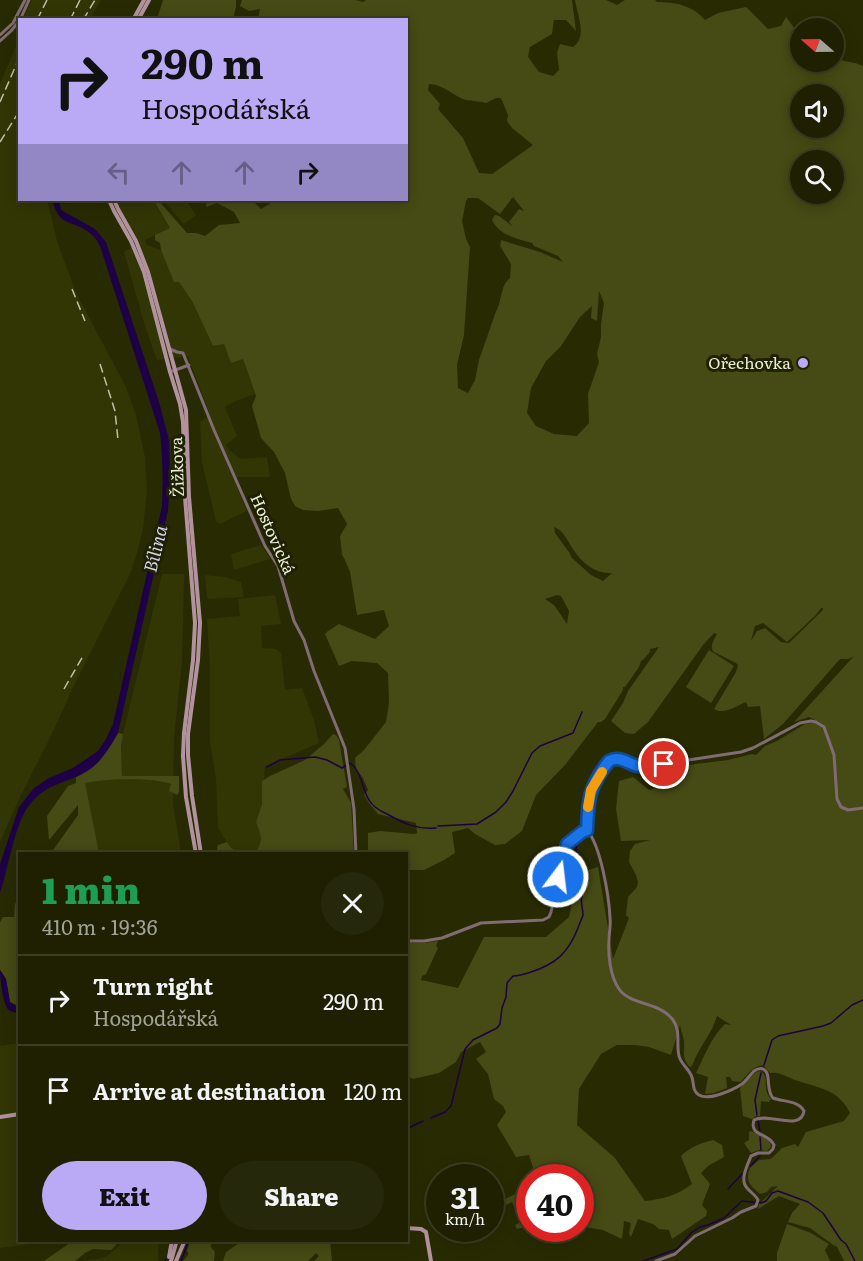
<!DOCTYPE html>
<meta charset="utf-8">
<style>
:root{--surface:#1e2001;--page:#26280b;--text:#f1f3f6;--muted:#a1a399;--line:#3c3e23;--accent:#baaaf6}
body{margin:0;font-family:Literata,serif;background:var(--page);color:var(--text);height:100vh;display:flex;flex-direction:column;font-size:22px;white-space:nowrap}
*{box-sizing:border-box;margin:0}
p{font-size:20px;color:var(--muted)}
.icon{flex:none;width:33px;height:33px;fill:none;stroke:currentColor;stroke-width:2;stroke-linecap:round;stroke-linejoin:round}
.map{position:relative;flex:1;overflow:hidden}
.panel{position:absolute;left:18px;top:852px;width:390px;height:390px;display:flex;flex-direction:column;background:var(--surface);border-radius:0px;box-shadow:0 3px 15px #0003,0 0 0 2px var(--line)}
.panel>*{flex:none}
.top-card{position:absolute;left:18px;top:18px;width:390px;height:183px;border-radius:0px;box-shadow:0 3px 15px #0003,0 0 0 2px var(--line);background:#baaaf6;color:#111;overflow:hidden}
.needle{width:39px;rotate:290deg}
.buttons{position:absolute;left:790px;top:18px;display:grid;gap:12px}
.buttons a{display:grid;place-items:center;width:54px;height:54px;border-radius:50%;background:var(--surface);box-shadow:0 3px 15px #0003,0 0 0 2px var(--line);font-size:30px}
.speed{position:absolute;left:426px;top:1164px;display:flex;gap:12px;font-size:30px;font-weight:700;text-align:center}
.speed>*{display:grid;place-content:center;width:78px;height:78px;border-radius:50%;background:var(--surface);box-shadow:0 3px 15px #0003,0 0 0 2px var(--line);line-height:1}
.speed small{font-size:15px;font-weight:400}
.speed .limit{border:9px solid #d22;background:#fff;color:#111}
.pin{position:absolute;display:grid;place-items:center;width:51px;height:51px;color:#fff;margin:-26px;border:3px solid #fff;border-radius:50%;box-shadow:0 2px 6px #0007}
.me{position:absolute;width:66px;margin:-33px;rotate:15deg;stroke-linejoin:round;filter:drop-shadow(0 0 4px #0008)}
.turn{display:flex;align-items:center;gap:21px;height:126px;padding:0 24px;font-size:27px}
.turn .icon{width:78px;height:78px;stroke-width:2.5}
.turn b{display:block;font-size:42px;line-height:51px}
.lanes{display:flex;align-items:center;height:57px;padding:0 24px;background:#0003;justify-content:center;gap:30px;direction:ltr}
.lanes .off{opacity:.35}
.round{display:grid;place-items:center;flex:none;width:63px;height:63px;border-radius:32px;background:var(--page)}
.head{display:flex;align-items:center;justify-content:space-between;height:102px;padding:0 24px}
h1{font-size:36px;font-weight:800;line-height:45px;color:#1e9e55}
.primary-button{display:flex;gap:12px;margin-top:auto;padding:12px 24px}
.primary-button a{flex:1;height:69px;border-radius:36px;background:var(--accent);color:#111;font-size:24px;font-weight:800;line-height:69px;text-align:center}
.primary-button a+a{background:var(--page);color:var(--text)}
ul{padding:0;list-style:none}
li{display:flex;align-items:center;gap:18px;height:90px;padding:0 24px;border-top:2px solid var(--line)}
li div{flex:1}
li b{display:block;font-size:22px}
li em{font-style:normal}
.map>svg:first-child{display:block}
.built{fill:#323504}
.green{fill:#464a14;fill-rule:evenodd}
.water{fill:#1d0046}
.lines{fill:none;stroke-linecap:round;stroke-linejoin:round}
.stream{stroke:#1d0046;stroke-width:1.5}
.tertiary{stroke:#806c74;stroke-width:3}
.secondary{stroke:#b2929e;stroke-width:4}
.rail{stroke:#bfc2a6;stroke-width:1.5;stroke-dasharray:9 4.5;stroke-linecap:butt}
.route-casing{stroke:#114b97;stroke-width:15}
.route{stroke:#1a73e8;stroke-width:10}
.slow{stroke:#f59e0b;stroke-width:10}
.poi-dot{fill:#baaaf6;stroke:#1f2103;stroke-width:2}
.labels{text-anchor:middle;stroke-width:6;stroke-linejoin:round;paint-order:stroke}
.poi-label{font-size:16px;fill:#ebeed7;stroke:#1f2103;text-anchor:end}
.street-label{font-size:16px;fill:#ebeed7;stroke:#1f2103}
.water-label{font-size:18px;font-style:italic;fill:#d6d2ec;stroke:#1f2103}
</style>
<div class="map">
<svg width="863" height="1261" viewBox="0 0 863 1261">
<rect width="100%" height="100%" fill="#282b01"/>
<!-- built -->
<g class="built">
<polygon points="32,0 101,0 90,19 24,19 23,18"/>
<polygon points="19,43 20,200 47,200 57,241 76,293 126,387 136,415 145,457 147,492 143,529 137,553 130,574 76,681 49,740 20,797 0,842 0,84 16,46 18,46"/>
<polygon points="117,200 157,200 154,202 170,228 145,240 147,245 161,250 174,281 179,281 192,301 213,346 224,343 243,359 255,394 236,401 225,407 237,436 226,445 229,450 241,459 267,457 270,477 233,477 247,511 220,524 216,521 202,462 200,422 210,415 188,356 157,360 145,326 124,252 140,243 118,205"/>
<polygon points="163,200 186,200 196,215 184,224"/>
<polygon points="261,545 270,559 234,570 231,554"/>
<polygon points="162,574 184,574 184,581 182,662 174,738 173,804 181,853 95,853 84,783 101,780 122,780 121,746 123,734"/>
<polygon points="205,575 225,577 241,582 244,597 208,599 207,597"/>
<polygon points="275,595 281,624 261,626 262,648 276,649 281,653 285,690 302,688 314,720 319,743 265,766 262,804 256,822 261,835 261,844 257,850 236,851 231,849 218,828 216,779 210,742 210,667 207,619 240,616 238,599"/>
<polygon points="19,1043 20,1240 53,1241 0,1248 0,1046"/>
<polygon points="126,1240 157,1241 158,1243 158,1261 83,1261 102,1258 107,1256"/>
</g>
<!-- green -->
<g class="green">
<polygon points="163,0 236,0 236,7 233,19 157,19"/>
<path d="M242,0H355L363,2L366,0H572L576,31L566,20H554L552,34L530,47L528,57L539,72L553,76L559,70L557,53L560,44L573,47C588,37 577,14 575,0H606L617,5L625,0H655L657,2C675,2 692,5 705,20L718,13L746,7L768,29L781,26L786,17L801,37V62H834V56C842,63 854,61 863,66V1261H844L835,1243L836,1247L810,1228L788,1222L792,1213L800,1204L779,1196L758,1209L759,1204L778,1186L771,1187L767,1192L760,1194C750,1185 745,1182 750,1168L759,1160L770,1159L773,1157L782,1148L795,1144L798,1147L806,1132L844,1121L850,1113C839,1090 820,1088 798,1081C788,1078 780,1071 770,1073L763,1065C753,1066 747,1075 741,1082L732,1081L730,1077H726L727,1088L714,1093L705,1094L708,1077L696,1073C704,1057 711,1037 725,1024L731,1025L717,1016C712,1034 698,1048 692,1066L690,1067C681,1058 685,1052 684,1041C683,1036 681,1030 680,1025L671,1055L649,1047L635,1045H617L601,1054L579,1089L577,1125L615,1158L645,1201C663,1199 678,1195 692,1184L681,1156C690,1147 701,1143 713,1140L722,1145L724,1157L708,1166L701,1173L710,1184L702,1205L707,1211L706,1216L672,1239L669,1230L659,1229L653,1224L638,1219L631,1237L629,1234L631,1223L624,1221L622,1239L603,1230L585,1227L581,1223L580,1178L536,1177L529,1155L516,1157L497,1125L506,1112L503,1106L494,1099L488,1074L476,1059L486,1052L480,1042L461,1052L456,1062L439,1073L413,1079L406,1075L407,943H424L438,941L436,946L438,948L426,974L422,976L421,980L458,988L484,937H546L569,917L578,873L598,867L613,959L629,918L626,915L628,897L637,887L638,882L636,875L629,862L630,851L635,844L650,840L621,841L616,809L619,781L633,777L649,790L664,785L666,783L664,768L728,760L752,754L756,755L765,746L777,741L805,724L816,722L821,723L809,717L794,722L854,656L848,659H840L783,724L764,739L760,706L748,707L746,702C736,706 724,715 714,709L736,672L738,665L736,663L714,652C709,647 714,640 717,634L714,633L703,645L648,722L634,734L625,733L611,721L623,703L628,691L659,647L650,649V652L643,660L641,661L639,667L625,687H623V690L605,719L601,722H598L565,765L536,795L522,831L505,844L495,845L475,834L468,828L452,832L455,853L444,860L424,870H407L406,854L368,853V833L380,831L414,834L417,833L416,823L378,814L369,803L364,795L368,790L363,778L356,770L355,758L364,750L386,722L389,703L388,673L377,663L352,661L339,666L325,634L328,631L339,624L375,639L389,626L384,610L357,615L350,572L344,558L342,555L340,536L347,524L338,508L318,511L303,510L295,506L291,499L285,473L274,452L261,438L252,406L256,396L243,359L231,363L224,344L213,346L192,301L179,282H174L161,250L160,243L155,240V235L170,228L154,201L158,200L187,233H196L205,236L219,225L240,223L234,212L217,203L206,207L207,200H252L261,209L274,201V200H406V20L258,19L260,9L249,11L240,6ZM429,84C443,84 453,96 466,100C472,101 479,101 486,103L496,98H501L508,115L507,121L512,128L533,145L492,174L479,173L463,138L438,109L440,104L428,90ZM801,94H834V128H801ZM801,160H834V194H801ZM513,197L524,211L519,209L509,222L512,226L499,216L495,215L492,220C500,236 516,238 532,243L534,246L558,256L563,262L540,252L501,240L500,246L511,264L510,278C501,285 502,297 498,307C497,310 495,313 494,317L479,360L475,380L468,393L458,388L457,365L464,335L470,247L466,239L462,221L466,201L468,198H478L500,214ZM599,291L604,303L601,324V337L597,354L599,362L588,394L589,423L577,436L554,434L536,426L527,413L531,388L546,361L561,346L580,317L592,306L591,318L597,321ZM554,527C564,531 567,540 573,549C582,563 595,574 612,573L603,581L591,575L572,558L569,552L555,533ZM557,595L561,596L569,611L567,624L554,605L545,599ZM821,608H823V610L789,643L781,642L765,628L757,631L751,641L755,626L763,623L787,642L816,615Z"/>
<polygon points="709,650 734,666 711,703 686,687"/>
<path d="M118,733L123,734L121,746L122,776H179V792L177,795L169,791L171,784C149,777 107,779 85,783L99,853H51L78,815V805L49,840L47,816L68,786L76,783V777C96,768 108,751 118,733Z"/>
<path d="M333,734L336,735L339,740L347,787L343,789L351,803L354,853H218L217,848L218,845L227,842C235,856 242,851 257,850C264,839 260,833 256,822L262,804V781L270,776L305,760L324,744Z"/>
<polygon points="19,898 19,1006 10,1002 6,979 0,970 0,922 3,917 14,917 15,904"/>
<path d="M760,1071C771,1077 761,1089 771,1099L769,1102L761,1101L760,1116H756L752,1119L743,1116L740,1088L756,1072Z"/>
<path d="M751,1131C758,1135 771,1138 771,1147L767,1151L759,1150L751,1153L744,1143L749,1140V1132Z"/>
<polygon points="529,1187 529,1226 517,1229 515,1225 521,1222 512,1202 491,1212 491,1206"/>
<polygon points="787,1224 811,1233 829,1244 825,1250 830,1261 777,1261 777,1253"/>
<polygon points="74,1240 118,1240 118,1241 116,1245 111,1250 93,1249 85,1253 75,1261 44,1261"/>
<polygon points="190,1241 215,1241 210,1246 215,1252 214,1261 183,1261 188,1255 188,1252 187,1251"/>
<polygon points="242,1241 330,1241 332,1261 314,1261 319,1256 316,1253 308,1261 223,1261 226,1252"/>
</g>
<!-- water -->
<g class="water">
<path d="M52,200H59L61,210L95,229L106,242L159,402L169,440L170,475L168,511L118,733C109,749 99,766 82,774C60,785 47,784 30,804C15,822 8,869 0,893V864L19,807L34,788L49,778L73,768L98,751L106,739L113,724L162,506C163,481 163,458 160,433L100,246C97,241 95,237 91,234C72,218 61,230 52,200Z"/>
<path d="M0,970L6,979L10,1002L16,1006H19V1013C17,1013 12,1012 9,1010C3,1006 0,978 0,970Z"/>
</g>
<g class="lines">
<!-- stream -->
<g class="stream">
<path d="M267,767L280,760L315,757L327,760L342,768L350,763C362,771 362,789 369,800C373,807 380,811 387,814C403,823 417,830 436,828"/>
<polyline points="438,826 477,824 496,812 506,802 513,791 532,753 540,746 573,733 582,712"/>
<polyline points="764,1065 772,1040 778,1036 823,1026 831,1023 852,1005 863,1000"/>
<polyline points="757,1115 755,1100 761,1073"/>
<path d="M431,1118L445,1112L451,1106L465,1049L473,1040L497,1028L500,1024L502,1008L506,997L507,983L513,976C519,976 525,974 531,972C556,964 568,953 578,928C579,924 582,919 583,915C583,908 580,902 582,896C584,888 587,889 588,878C577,867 574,856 577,840"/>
<polyline points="758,1121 760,1131"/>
<polyline points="406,1129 423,1121"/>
<polyline points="760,1137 761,1150"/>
<polyline points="750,1166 760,1156"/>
<polyline points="728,1189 742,1174"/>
<polyline points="165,1261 166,1259"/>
<polyline points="181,1261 189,1240"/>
<polyline points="643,1261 677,1249 691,1233 700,1227 708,1225 724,1218 742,1201 761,1203 766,1201 772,1193 778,1191 808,1202 823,1213 841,1240 846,1244 855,1261"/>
</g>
<!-- tertiary -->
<g class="tertiary">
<polyline points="20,20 29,0"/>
<polyline points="0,35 13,23 25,0"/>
<polyline points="0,41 11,31 20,20"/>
<polyline points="170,349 177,352 183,353 214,430 265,546 278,566 294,621 304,640 314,671 345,748 354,809 356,854"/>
<polyline points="170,372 189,365"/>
<path d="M587,830C601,846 609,897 610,918C611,925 609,933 609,940C608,955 610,976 619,989C631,1006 659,1001 673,1020C681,1031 676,1044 679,1056C681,1064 688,1068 691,1075C695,1082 691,1090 699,1095C709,1101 733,1090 742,1084C747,1080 750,1075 754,1071C757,1069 760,1068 763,1069C772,1073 765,1089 773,1098C783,1102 798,1100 804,1111C801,1132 768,1112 754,1120C749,1137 768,1132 774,1145L773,1149L769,1153H758L751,1156C748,1164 741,1177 745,1185C748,1191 755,1194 758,1200L756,1206L741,1212L732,1218L695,1236L675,1254L656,1261"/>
<path d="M587,830V808L591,790L606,765L614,758C627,760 634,766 649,766L741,752L753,748L800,723L811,721L816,722L824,727L834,755L837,799L841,807L848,810L863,808"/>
<path d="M406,941H424L442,938L481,923L543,920L549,917L551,912C555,898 560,854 568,843C572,838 581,832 587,830"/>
</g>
<!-- secondary -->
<g class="secondary">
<polyline points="133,20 144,0"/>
<polyline points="138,20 149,0"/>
<polyline points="109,200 114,211 131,241 144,272 170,372 180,404 183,422 185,497 195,623 193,660 184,733 183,756 186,797 196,854"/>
<polyline points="114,200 118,209 136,241 148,272 186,410 189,497 200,623 198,660 188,734 188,755 192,796 201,854"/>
<polyline points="0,1117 20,1114"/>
<polyline points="406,1228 421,1229 426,1232 431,1261"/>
<polyline points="169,1257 172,1240"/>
<polyline points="171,1261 177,1240"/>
<polyline points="176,1261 185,1240"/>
</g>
<!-- rail -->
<g class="rail">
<polyline points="37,20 47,0"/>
<polyline points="70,20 80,0"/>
<polyline points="83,20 95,0"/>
<polyline points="0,102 20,56"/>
<polyline points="0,142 20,110"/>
<polyline points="72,289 85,321"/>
<polyline points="100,364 115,411 118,440"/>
<polyline points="64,689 83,656"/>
</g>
</g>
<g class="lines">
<defs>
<path id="route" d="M558,877L567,844L582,832L587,830C588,800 589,786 609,761C620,755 628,764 638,766C647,767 656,765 664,764"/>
</defs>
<!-- route casing -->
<use href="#route" class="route-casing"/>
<!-- route -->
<use href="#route" class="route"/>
<!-- slow -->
<polyline class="slow" points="588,807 591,790 602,772"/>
</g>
<!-- markers -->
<circle class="poi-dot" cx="803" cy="363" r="6"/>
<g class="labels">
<!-- poi labels -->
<g class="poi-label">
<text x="791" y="369">Ořechovka</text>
</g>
<!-- street labels -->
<g class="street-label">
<text transform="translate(177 467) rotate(-92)" y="6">Žižkova</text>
<text transform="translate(273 534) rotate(66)" y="6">Hostovická</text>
</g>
<!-- water labels -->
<g class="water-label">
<text transform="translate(156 549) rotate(-76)" y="6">Bílina</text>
</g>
</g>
</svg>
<div class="buttons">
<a><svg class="needle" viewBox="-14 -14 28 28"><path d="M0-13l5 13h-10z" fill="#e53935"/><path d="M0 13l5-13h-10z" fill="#a1a399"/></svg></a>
<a><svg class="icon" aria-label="sound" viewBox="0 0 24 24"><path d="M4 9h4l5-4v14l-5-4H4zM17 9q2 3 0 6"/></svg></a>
<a><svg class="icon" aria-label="search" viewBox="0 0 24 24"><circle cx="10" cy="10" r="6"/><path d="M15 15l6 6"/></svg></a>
</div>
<div class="speed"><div>31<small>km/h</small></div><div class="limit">40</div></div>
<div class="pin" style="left:664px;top:764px;background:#d93025"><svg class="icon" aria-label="arrive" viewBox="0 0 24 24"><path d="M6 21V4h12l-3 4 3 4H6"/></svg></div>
<svg class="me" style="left:558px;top:877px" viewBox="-20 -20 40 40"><circle r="17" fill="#1a73e8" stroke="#fff" stroke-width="3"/><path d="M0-11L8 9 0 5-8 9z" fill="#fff"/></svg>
<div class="top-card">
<div class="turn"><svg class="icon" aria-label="right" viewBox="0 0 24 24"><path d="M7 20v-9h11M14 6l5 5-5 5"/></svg><div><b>290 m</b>Hospodářská</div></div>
<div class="lanes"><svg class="icon off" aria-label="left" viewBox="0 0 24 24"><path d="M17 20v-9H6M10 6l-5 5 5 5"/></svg><svg class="icon off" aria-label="ahead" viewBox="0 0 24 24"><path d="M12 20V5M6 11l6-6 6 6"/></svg><svg class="icon off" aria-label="ahead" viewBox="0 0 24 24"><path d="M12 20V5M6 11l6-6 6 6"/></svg><svg class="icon" aria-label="right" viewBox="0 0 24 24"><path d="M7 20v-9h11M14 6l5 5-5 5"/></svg></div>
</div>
<section class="panel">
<div class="head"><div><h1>1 min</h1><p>410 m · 19:36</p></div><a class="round"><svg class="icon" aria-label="close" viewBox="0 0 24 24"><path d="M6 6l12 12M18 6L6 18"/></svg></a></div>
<ul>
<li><svg class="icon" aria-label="right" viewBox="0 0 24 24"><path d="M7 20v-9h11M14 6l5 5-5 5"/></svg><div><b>Turn right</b><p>Hospodářská</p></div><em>290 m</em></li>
<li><svg class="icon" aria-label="arrive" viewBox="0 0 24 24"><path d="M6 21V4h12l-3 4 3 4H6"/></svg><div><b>Arrive at destination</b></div><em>120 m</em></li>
</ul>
<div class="primary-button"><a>Exit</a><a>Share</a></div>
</section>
</div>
